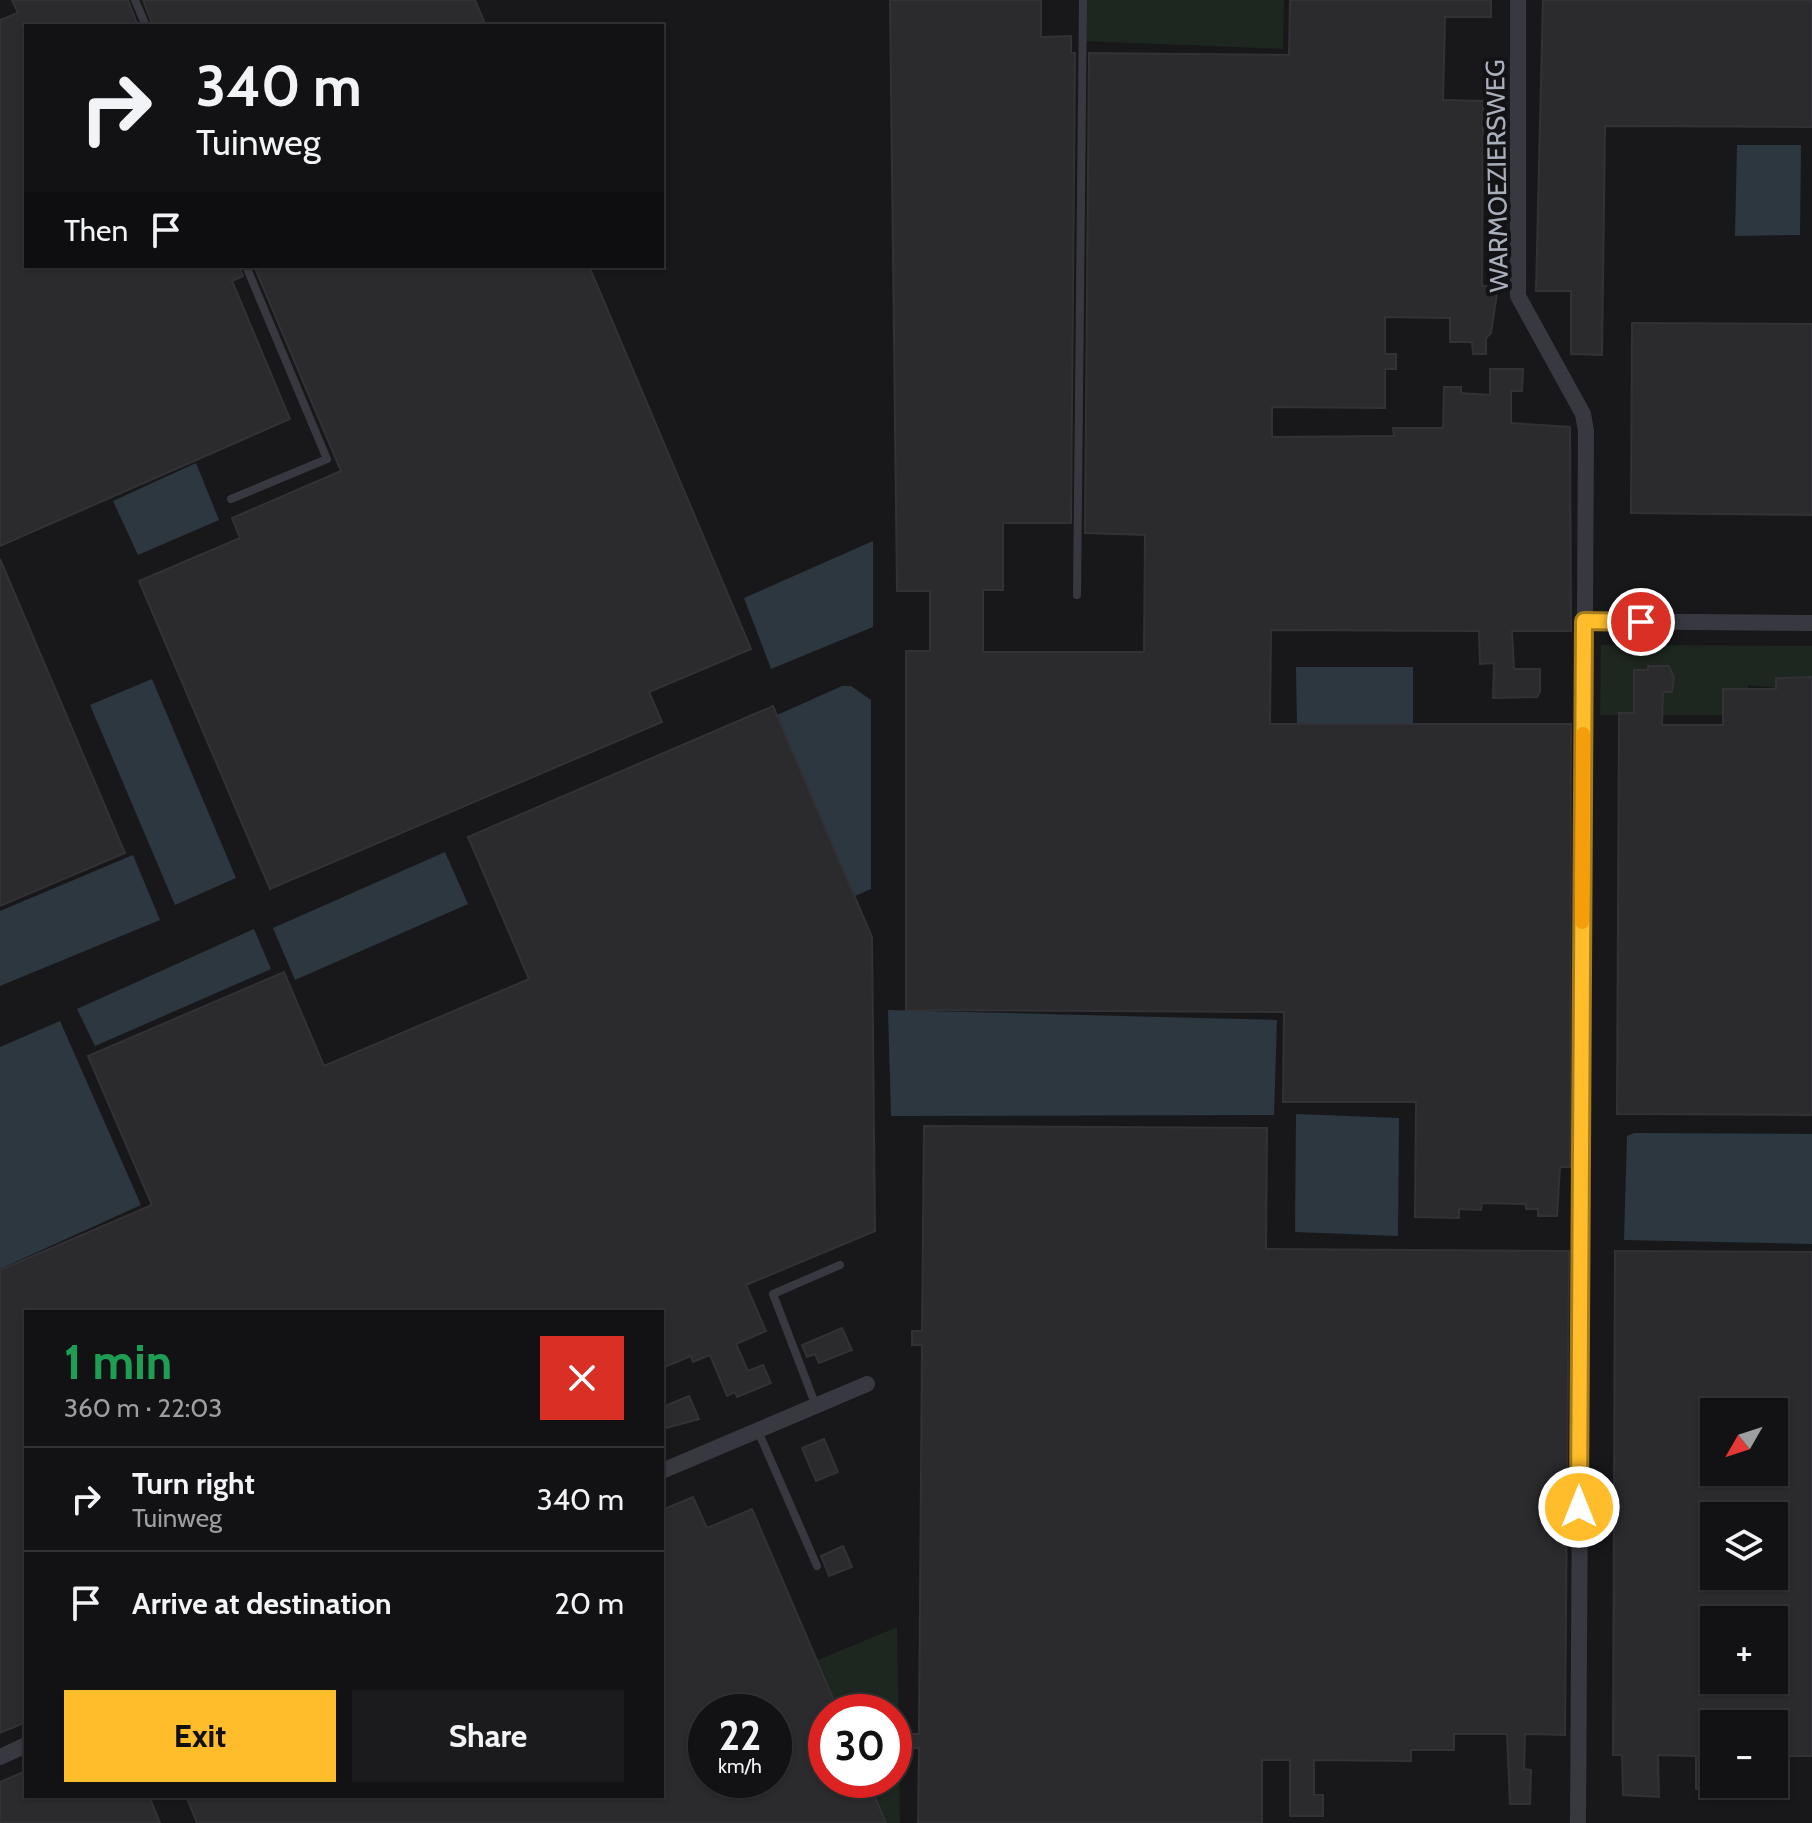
<!DOCTYPE html>
<meta charset="utf-8">
<style>
:root{--surface:#121214;--page:#1b1b1d;--text:#f1f3f6;--muted:#9c9ea0;--line:#313234;--accent:#ffbd2b}
body{margin:0;font-family:Cabin,sans-serif;background:var(--page);color:var(--text);height:100vh;display:flex;flex-direction:column;font-size:30px;white-space:nowrap}
*{box-sizing:border-box;margin:0}
p{font-size:26px;color:var(--muted)}
.icon{flex:none;width:44px;height:44px;fill:none;stroke:currentColor;stroke-width:2;stroke-linecap:round;stroke-linejoin:round}
.map{position:relative;flex:1;overflow:hidden}
.details{position:absolute;left:24px;top:1310px;width:640px;height:488px;display:flex;flex-direction:column;background:var(--surface);border-radius:0px;box-shadow:0 2px 6px #0004,0 0 0 2px var(--line)}
.details>*{flex:none}
.hud{position:absolute;left:24px;top:24px;width:640px;height:244px;border-radius:0px;box-shadow:0 2px 6px #0004,0 0 0 2px var(--line);background:#121214;color:var(--text);overflow:hidden}
.needle{width:52px;rotate:231deg}
.buttons{position:absolute;left:1700px;top:1398px;display:grid;gap:16px}
.buttons a{display:grid;place-items:center;width:88px;height:88px;border-radius:0px;background:var(--surface);box-shadow:0 2px 6px #0004,0 0 0 2px var(--line);font-size:40px}
.speed{position:absolute;left:688px;top:1694px;display:flex;gap:16px;font-size:40px;font-weight:700;text-align:center}
.speed>*{display:grid;place-content:center;width:104px;height:104px;border-radius:50%;background:var(--surface);box-shadow:0 2px 6px #0004,0 0 0 2px var(--line);line-height:1}
.speed small{font-size:20px;font-weight:400}
.speed .limit{border:12px solid #d22;background:#fff;color:#111}
.pin{position:absolute;display:grid;place-items:center;width:68px;height:68px;color:#fff;margin:-34px;border:4px solid #fff;border-radius:50%;box-shadow:0 2px 8px #0007}
.me{position:absolute;width:88px;margin:-44px;rotate:0deg;stroke-linejoin:round;filter:drop-shadow(0 0 6px #0008)}
.turn{display:flex;align-items:center;gap:28px;height:168px;padding:0 40px;font-size:36px}
.turn .icon{width:104px;height:104px;stroke-width:2.5}
.turn b{display:block;font-size:56px;line-height:68px}
.then{display:flex;align-items:center;height:76px;padding:0 40px;background:#0003;gap:16px;font-size:30px}
.round{display:grid;place-items:center;flex:none;width:84px;height:84px;border-radius:0px;background:var(--page)}
.head{display:flex;align-items:center;justify-content:space-between;height:136px;padding:0 40px}
h1{font-size:48px;font-weight:700;line-height:60px;color:#1e9e55}
.cta{display:flex;gap:16px;margin-top:auto;padding:16px 40px}
.cta a{flex:1;height:92px;border-radius:0px;background:var(--accent);color:#111;font-size:32px;font-weight:700;line-height:92px;text-align:center}
.cta a+a{background:var(--page);color:var(--text)}
ul{padding:0;list-style:none}
li{display:flex;align-items:center;gap:24px;height:104px;padding:0 40px;border-top:2px solid var(--line)}
li div{flex:1}
li b{display:block;font-size:30px}
li em{font-style:normal}
.map>svg:first-child{display:block}
.green{fill:#1d261f}
.water{fill:#2c3740}
.building{fill:#2b2b2e;stroke:#323236;stroke-width:2;fill-rule:evenodd}
.lines{fill:none;stroke-linecap:round;stroke-linejoin:round}
.service{stroke:#383940;stroke-width:8}
.minor{stroke:#383940;stroke-width:16}
.route-casing{stroke:#a67b1c;stroke-width:20}
.route{stroke:#ffbd2b;stroke-width:14}
.slow{stroke:#f59e0b;stroke-width:14}
.labels{text-anchor:middle;stroke-width:8;stroke-linejoin:round;paint-order:stroke}
.street-label{font-size:26px;fill:#a9aebb;stroke:#131315}
</style>
<div class="map">
<svg width="1812" height="1823" viewBox="0 0 1812 1823">
<rect width="100%" height="100%" fill="#18181a"/>
<!-- green -->
<g class="green">
<polygon points="1082,0 1284,0 1283,49 1082,41"/>
<polygon points="1601,645 1812,646 1812,717 1778,688 1748,685 1746,715 1600,715"/>
<polygon points="897,1627 900,1823 887,1823 869,1780 894,1780 894,1712 840,1712 818,1660"/>
</g>
<!-- water -->
<g class="water">
<polygon points="1737,145 1801,145 1800,235 1735,236"/>
<polygon points="196,463 219,520 138,555 113,501"/>
<polygon points="873,541 873,627 771,669 744,598"/>
<polygon points="1296,667 1413,667 1413,723 1297,726"/>
<polygon points="152,679 236,878 175,905 90,705"/>
<polygon points="842,686 851,686 871,700 871,889 795,922 719,741"/>
<polygon points="445,852 468,904 295,980 273,928"/>
<polygon points="133,855 160,920 0,986 0,911"/>
<polygon points="254,929 271,969 95,1046 77,1009"/>
<polygon points="888,1010 1277,1020 1274,1115 891,1116"/>
<polygon points="60,1021 141,1205 0,1269 0,1047"/>
<polygon points="1296,1114 1399,1118 1398,1236 1295,1232"/>
<polygon points="1634,1133 1812,1134 1812,1244 1624,1240 1627,1136"/>
</g>
<!-- building -->
<g class="building">
<polygon points="12,0 128,0 138,26 26,26 26,266 239,266 243,276 232,281 290,419 0,546 0,20 18,13"/>
<polygon points="143,0 475,0 486,26 153,26"/>
<polygon points="890,0 1041,0 1041,37 1071,36 1071,53 1075,53 1071,523 1003,523 1003,590 983,590 983,652 1144,652 1145,535 1085,533 1089,53 1289,55 1290,0 1491,0 1491,17 1445,17 1443,100 1483,101 1482,286 1498,287 1491,333 1486,338 1486,354 1473,354 1472,342 1450,342 1450,318 1385,317 1385,354 1396,354 1396,369 1385,369 1385,408 1272,407 1272,437 1394,436 1393,428 1443,428 1444,387 1461,387 1461,393 1490,395 1490,369 1523,369 1522,391 1511,391 1511,423 1570,427 1571,631 1512,631 1514,669 1540,669 1540,692 1537,697 1493,698 1494,663 1480,664 1479,631 1271,630 1270,724 1571,724 1570,1167 1560,1167 1557,1216 1538,1216 1538,1209 1526,1209 1526,1204 1482,1203 1481,1210 1459,1209 1459,1218 1415,1217 1416,1102 1283,1102 1284,1012 906,1010 906,651 930,651 930,591 897,591"/>
<polygon points="1543,0 1812,0 1812,127 1605,126 1602,355 1571,354 1571,291 1536,291"/>
<polygon points="254,266 589,266 751,649 649,692 662,722 270,889 139,581 240,538 232,518 341,471"/>
<polygon points="1632,323 1812,324 1812,515 1631,513"/>
<polygon points="0,559 125,853 0,906"/>
<polygon points="1648,666 1669,666 1674,678 1672,692 1663,692 1662,725 1723,725 1723,689 1776,689 1776,678 1812,677 1812,1115 1617,1114 1619,713 1634,713 1634,670 1648,670"/>
<polygon points="773,706 872,937 875,1231 746,1285 766,1331 736,1344 748,1371 763,1365 771,1383 737,1397 735,1392 727,1396 710,1355 693,1362 691,1356 662,1368 662,1312 26,1312 26,1722 0,1733 0,1270 152,1205 88,1056 284,972 324,1066 529,979 468,837"/>
<polygon points="924,1126 1267,1128 1266,1249 1569,1251 1565,1735 1525,1734 1524,1769 1531,1770 1530,1804 1510,1804 1507,1734 1454,1734 1454,1750 1411,1750 1411,1761 1314,1760 1314,1795 1323,1795 1323,1816 1290,1816 1290,1760 1262,1760 1262,1823 918,1823 919,1748 909,1748 909,1734 919,1734 922,1345 912,1345 912,1331 922,1331"/>
<path d="M1615,1251L1812,1252V1756H1774V1724H1714V1789H1696V1756L1658,1755L1659,1797L1623,1795L1622,1755H1613ZM1714,1412H1774V1472H1714ZM1714,1516H1774V1576H1714ZM1714,1620H1774V1680H1714Z"/>
<polygon points="842,1328 852,1350 819,1363 815,1354 807,1357 802,1345"/>
<polygon points="689,1396 699,1419 666,1428 662,1407"/>
<polygon points="824,1439 838,1472 816,1481 802,1448"/>
<path d="M693,1497L707,1528L752,1509L839,1712H826V1780H868L886,1823H197L186,1796H662V1510ZM706,1712H774V1780H706Z"/>
<polygon points="843,1546 852,1567 829,1576 821,1556"/>
<polygon points="26,1771 26,1796 149,1796 160,1823 0,1823 0,1782"/>
</g>
<g class="lines">
<!-- service -->
<g class="service">
<polyline points="135,0 146,26"/>
<polyline points="231,499 327,459 246,266"/>
<polyline points="1077,595 1083,0"/>
<polyline points="816,1406 773,1294 840,1265"/>
<polyline points="758,1431 817,1566"/>
</g>
<!-- minor -->
<g class="minor">
<polyline points="1518,0 1518,296 1583,414 1586,431 1578,1823"/>
<polyline points="1584,621 1812,623"/>
<polyline points="662,1471 867,1384"/>
<polyline points="0,1757 26,1745"/>
</g>
</g>
<g class="lines">
<defs>
<polyline id="route" points="1579,1507 1584,621 1641,622"/>
</defs>
<!-- route casing -->
<use href="#route" class="route-casing"/>
<!-- route -->
<use href="#route" class="route"/>
<!-- slow -->
<polyline class="slow" points="1582,922 1583,734"/>
</g>
<g class="labels">
<!-- street labels -->
<g class="street-label">
<text transform="translate(1497 176) rotate(-91)" y="9">WARMOEZIERSWEG</text>
</g>
</g>
</svg>
<div class="buttons">
<a><svg class="needle" viewBox="-14 -14 28 28"><path d="M0-13l5 13h-10z" fill="#e53935"/><path d="M0 13l5-13h-10z" fill="#9c9ea0"/></svg></a>
<a><svg class="icon" aria-label="layers" viewBox="0 0 24 24"><path d="M12 4l9 5-9 5-9-5zM3 14l9 5 9-5"/></svg></a>
<a>+</a>
<a>−</a>
</div>
<div class="speed"><div>22<small>km/h</small></div><div class="limit">30</div></div>
<div class="pin" style="left:1641px;top:622px;background:#d93025"><svg class="icon" aria-label="arrive" viewBox="0 0 24 24"><path d="M6 21V4h12l-3 4 3 4H6"/></svg></div>
<svg class="me" style="left:1579px;top:1507px" viewBox="-20 -20 40 40"><circle r="17" fill="#ffbd2b" stroke="#fff" stroke-width="3"/><path d="M0-11L8 9 0 5-8 9z" fill="#fff"/></svg>
<div class="hud">
<div class="turn"><svg class="icon" aria-label="right" viewBox="0 0 24 24"><path d="M7 20v-9h11M14 6l5 5-5 5"/></svg><div><b>340 m</b>Tuinweg</div></div>
<div class="then">Then<svg class="icon" aria-label="arrive" viewBox="0 0 24 24"><path d="M6 21V4h12l-3 4 3 4H6"/></svg></div>
</div>
<section class="details">
<div class="head"><div><h1>1 min</h1><p>360 m · 22:03</p></div><a class="round" style="background:#d93025;color:#fff"><svg class="icon" aria-label="close" viewBox="0 0 24 24"><path d="M6 6l12 12M18 6L6 18"/></svg></a></div>
<ul>
<li><svg class="icon" aria-label="right" viewBox="0 0 24 24"><path d="M7 20v-9h11M14 6l5 5-5 5"/></svg><div><b>Turn right</b><p>Tuinweg</p></div><em>340 m</em></li>
<li><svg class="icon" aria-label="arrive" viewBox="0 0 24 24"><path d="M6 21V4h12l-3 4 3 4H6"/></svg><div><b>Arrive at destination</b></div><em>20 m</em></li>
</ul>
<div class="cta"><a>Exit</a><a>Share</a></div>
</section>
</div>
